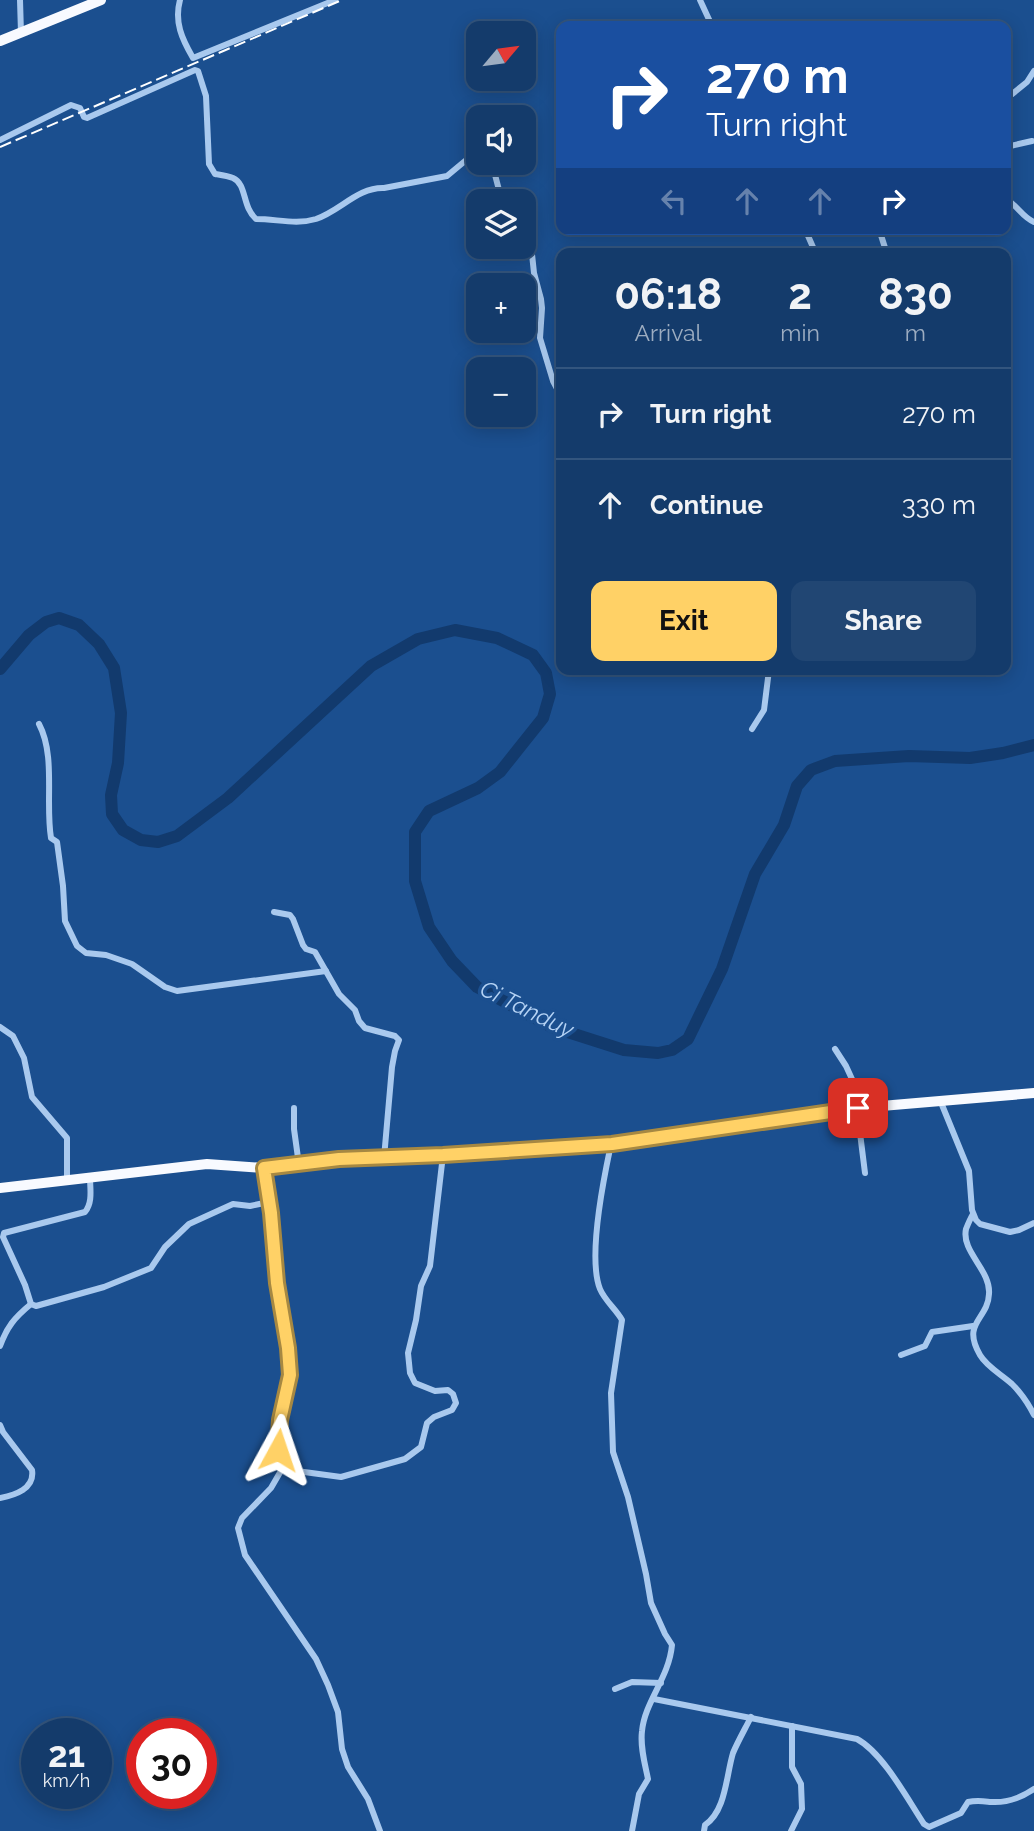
<!DOCTYPE html>
<meta charset="utf-8">
<style>
:root{--surface:#143b6b;--page:#214673;--text:#f1f3f6;--muted:#9dadc1;--line:#33557e;--accent:#ffd166}
body{margin:0;font-family:Raleway,sans-serif;background:var(--page);color:var(--text);height:100vh;display:flex;flex-direction:column;font-size:26px;white-space:nowrap}
*{box-sizing:border-box;margin:0}
p{font-size:23px;color:var(--muted)}
.icon{flex:none;width:38px;height:38px;fill:none;stroke:currentColor;stroke-width:2;stroke-linecap:round;stroke-linejoin:round}
.map{position:relative;flex:1;overflow:hidden}
.panel{position:absolute;left:556px;top:248px;width:455px;height:427px;display:flex;flex-direction:column;background:var(--surface);border-radius:14px;box-shadow:0 4px 18px #0003,0 0 0 2px var(--line)}
.panel>*{flex:none}
.banner{position:absolute;left:556px;top:21px;width:455px;height:214px;border-radius:14px;box-shadow:0 4px 18px #0003,0 0 0 2px var(--line);background:#1a4fa0;color:#fff;overflow:hidden}
.needle{width:46px;rotate:61deg}
.fabs{position:absolute;left:466px;top:21px;display:grid;gap:14px}
.fabs a{display:grid;place-items:center;width:70px;height:70px;border-radius:14px;background:var(--surface);box-shadow:0 4px 18px #0003,0 0 0 2px var(--line);font-size:35px}
.speed{position:absolute;left:21px;top:1718px;display:flex;gap:14px;font-size:35px;font-weight:700;text-align:center}
.speed>*{display:grid;place-content:center;width:91px;height:91px;border-radius:50%;background:var(--surface);box-shadow:0 4px 18px #0003,0 0 0 2px var(--line);line-height:1}
.speed small{font-size:18px;font-weight:400}
.speed .limit{border:10px solid #d22;background:#fff;color:#111}
.pin{position:absolute;display:grid;place-items:center;width:60px;height:60px;color:#fff;margin:-30px;border-radius:14px;box-shadow:0 4px 10px #0006}
.me{position:absolute;width:77px;margin:-38px;rotate:5deg;stroke-linejoin:round;filter:drop-shadow(0 0 5px #0008)}
.turn{display:flex;align-items:center;gap:24px;height:147px;padding:0 35px;font-size:32px}
.turn .icon{width:91px;height:91px;stroke-width:2.5}
.turn b{display:block;font-size:49px;line-height:60px}
.lanes{display:flex;align-items:center;height:66px;padding:0 35px;background:#0003;justify-content:center;gap:35px;direction:ltr}
.lanes .off{opacity:.35}
.eta{display:flex;justify-content:space-evenly;align-items:center;height:119px;text-align:center}
.eta b{font-size:42px;font-weight:700;line-height:49px}
.action{display:flex;gap:14px;margin-top:auto;padding:14px 35px}
.action a{flex:1;height:80px;border-radius:14px;background:var(--accent);color:#111;font-size:28px;font-weight:700;line-height:80px;text-align:center}
.action a+a{background:var(--page);color:var(--text)}
ul{padding:0;list-style:none}
li{display:flex;align-items:center;gap:21px;height:91px;padding:0 35px;border-top:2px solid var(--line)}
li div{flex:1}
li b{display:block;font-size:26px}
li em{font-style:normal}
.map>svg:first-child{display:block}
.lines{fill:none;stroke-linecap:round;stroke-linejoin:round}
.river{stroke:#123a6d;stroke-width:12}
.minor{stroke:#a9c9ee;stroke-width:6}
.trunk{stroke:#f8faff;stroke-width:10}
.rail{stroke:#fff;stroke-width:2;stroke-dasharray:12 5;stroke-linecap:butt}
.route-casing{stroke:#a68842;stroke-width:18}
.route{stroke:#ffd166;stroke-width:12}
.labels{text-anchor:middle;stroke-width:7;stroke-linejoin:round;paint-order:stroke}
.water-label{font-size:23px;font-style:italic;fill:#b5d3f5;stroke:#1b4f8f}
</style>
<div class="map">
<svg width="1034" height="1831" viewBox="0 0 1034 1831">
<rect width="100%" height="100%" fill="#1b4f8f"/>
<g class="lines">
<!-- river -->
<polyline class="river" points="0,669 29,635 46,622 59,618 79,625 99,644 114,668 121,713 118,763 111,795 112,814 123,830 141,840 158,842 177,836 228,798 371,666 418,639 455,630 497,638 533,655 546,673 550,694 543,718 500,772 478,788 429,811 415,832 415,881 429,927 452,961 477,987 552,1027 624,1050 658,1053 672,1050 688,1039 722,969 755,874 784,825 797,786 811,770 835,761 909,756 970,758 1003,753 1034,745"/>
<!-- minor -->
<g class="minor">
<polyline points="20,0 21,33"/>
<path d="M180,0C174,22 182,39 193,58L335,0"/>
<polyline points="700,0 712,26"/>
<polyline points="1006,99 1027,82 1034,71"/>
<path d="M0,140L71,105L80,108L84,117L87,118L195,70L198,71L206,96L209,164L215,174C221,175 228,176 233,178C247,184 242,207 256,219C277,219 296,225 316,219C340,211 358,187 384,188L447,176L465,161L478,159"/>
<polyline points="1006,147 1032,141"/>
<polyline points="487,163 494,171 499,190 509,201"/>
<path d="M1006,199C1018,206 1022,217 1034,222"/>
<polyline points="523,217 529,226 534,273 541,299 542,308 540,338 553,381 562,398"/>
<polyline points="805,229 816,254"/>
<polyline points="879,229 887,254"/>
<path d="M39,724C56,756 45,802 51,838L57,842L63,886L65,921L77,946L86,953L106,955L132,964L165,987L177,991L326,971"/>
<polyline points="752,729 764,710 769,670"/>
<polyline points="274,912 290,915 293,919 303,945 306,949 315,952 339,994 355,1010 359,1021 365,1028 395,1036 399,1040 395,1051 392,1067 384,1158"/>
<polyline points="0,1027 13,1036 24,1058 32,1097 67,1138 67,1180"/>
<polyline points="835,1049 846,1066 857,1090 859,1125 865,1173"/>
<polyline points="940,1100 969,1171 972,1210 976,1220 980,1224 1010,1232 1019,1230 1034,1223"/>
<polyline points="294,1108 294,1129 299,1165"/>
<path d="M612,1144L610,1149C603,1182 588,1259 600,1289C605,1301 616,1309 622,1320L611,1393L613,1452L628,1497L646,1574L651,1603L665,1634L672,1645C669,1678 645,1701 642,1731C640,1747 645,1764 648,1779L639,1794L632,1831"/>
<path d="M264,1168C271,1214 274,1260 280,1306C283,1328 292,1352 290,1375C289,1383 285,1392 283,1401C278,1424 276,1446 282,1469L271,1488L242,1518L238,1528L245,1555L316,1659L328,1685L338,1712L342,1749L348,1767L368,1799L380,1831"/>
<path d="M90,1177C90,1189 93,1202 85,1212L4,1233L3,1237L25,1285L31,1304L36,1306L104,1287L151,1268L165,1247L189,1224L233,1204L250,1206L269,1202"/>
<path d="M973,1214C970,1219 968,1224 966,1229C961,1252 991,1270 989,1294C988,1320 961,1322 980,1355C987,1367 1001,1374 1012,1384C1021,1393 1028,1403 1034,1415"/>
<path d="M0,1346C7,1327 14,1318 31,1304"/>
<polyline points="901,1355 925,1346 932,1332 973,1326"/>
<path d="M0,1425L3,1432L32,1470C35,1489 15,1495 0,1498"/>
<polyline points="282,1469 341,1477 405,1459 421,1447 427,1423 434,1417 452,1410 456,1403 453,1394 448,1390 435,1391 415,1383 410,1373 408,1353 416,1320 421,1286 430,1266 443,1155"/>
<polyline points="615,1689 632,1682 661,1683"/>
<path d="M654,1699L857,1739C883,1753 908,1800 924,1824L929,1827L961,1813L968,1802C977,1800 982,1801 991,1802C1007,1803 1021,1798 1034,1789"/>
<path d="M704,1831L705,1825C726,1811 726,1776 733,1753C738,1741 745,1729 751,1717"/>
<polyline points="791,1831 802,1809 801,1784 792,1767 792,1726"/>
</g>
<!-- trunk -->
<g class="trunk">
<polyline points="0,41 101,0"/>
<polyline points="0,1188 207,1164 264,1168 339,1159 443,1155 612,1144 858,1108 1034,1093"/>
</g>
<!-- rail -->
<polyline class="rail" points="0,147 342,0"/>
</g>
<g class="lines">
<defs>
<polyline id="route" points="278,1450 280,1420 290,1375 288,1348 277,1283 271,1213 264,1168 339,1159 443,1155 612,1144 858,1108"/>
</defs>
<!-- route casing -->
<use href="#route" class="route-casing"/>
<!-- route -->
<use href="#route" class="route"/>
</g>
<g class="labels">
<!-- water labels -->
<g class="water-label">
<text transform="translate(527 1009) rotate(26)" y="8">Ci Tanduy</text>
</g>
</g>
</svg>
<div class="fabs">
<a><svg class="needle" viewBox="-14 -14 28 28"><path d="M0-13l5 13h-10z" fill="#e53935"/><path d="M0 13l5-13h-10z" fill="#9dadc1"/></svg></a>
<a><svg class="icon" aria-label="sound" viewBox="0 0 24 24"><path d="M4 9h4l5-4v14l-5-4H4zM17 9q2 3 0 6"/></svg></a>
<a><svg class="icon" aria-label="layers" viewBox="0 0 24 24"><path d="M12 4l9 5-9 5-9-5zM3 14l9 5 9-5"/></svg></a>
<a>+</a>
<a>−</a>
</div>
<div class="speed"><div>21<small>km/h</small></div><div class="limit">30</div></div>
<div class="pin" style="left:858px;top:1108px;background:#d93025"><svg class="icon" aria-label="arrive" viewBox="0 0 24 24"><path d="M6 21V4h12l-3 4 3 4H6"/></svg></div>
<svg class="me" style="left:278px;top:1450px" viewBox="-20 -20 40 40"><path d="M0-17L14 15 0 8-14 15z" fill="#ffd166" stroke="#fff" stroke-width="4"/></svg>
<div class="banner">
<div class="turn"><svg class="icon" aria-label="right" viewBox="0 0 24 24"><path d="M7 20v-9h11M14 6l5 5-5 5"/></svg><div><b>270 m</b>Turn right</div></div>
<div class="lanes"><svg class="icon off" aria-label="left" viewBox="0 0 24 24"><path d="M17 20v-9H6M10 6l-5 5 5 5"/></svg><svg class="icon off" aria-label="ahead" viewBox="0 0 24 24"><path d="M12 20V5M6 11l6-6 6 6"/></svg><svg class="icon off" aria-label="ahead" viewBox="0 0 24 24"><path d="M12 20V5M6 11l6-6 6 6"/></svg><svg class="icon" aria-label="right" viewBox="0 0 24 24"><path d="M7 20v-9h11M14 6l5 5-5 5"/></svg></div>
</div>
<section class="panel">
<div class="eta">
<div><b>06:18</b><p>Arrival</p></div>
<div><b>2</b><p>min</p></div>
<div><b>830</b><p>m</p></div>
</div>
<ul>
<li><svg class="icon" aria-label="right" viewBox="0 0 24 24"><path d="M7 20v-9h11M14 6l5 5-5 5"/></svg><div><b>Turn right</b></div><em>270 m</em></li>
<li><svg class="icon" aria-label="ahead" viewBox="0 0 24 24"><path d="M12 20V5M6 11l6-6 6 6"/></svg><div><b>Continue</b></div><em>330 m</em></li>
</ul>
<div class="action"><a>Exit</a><a>Share</a></div>
</section>
</div>
